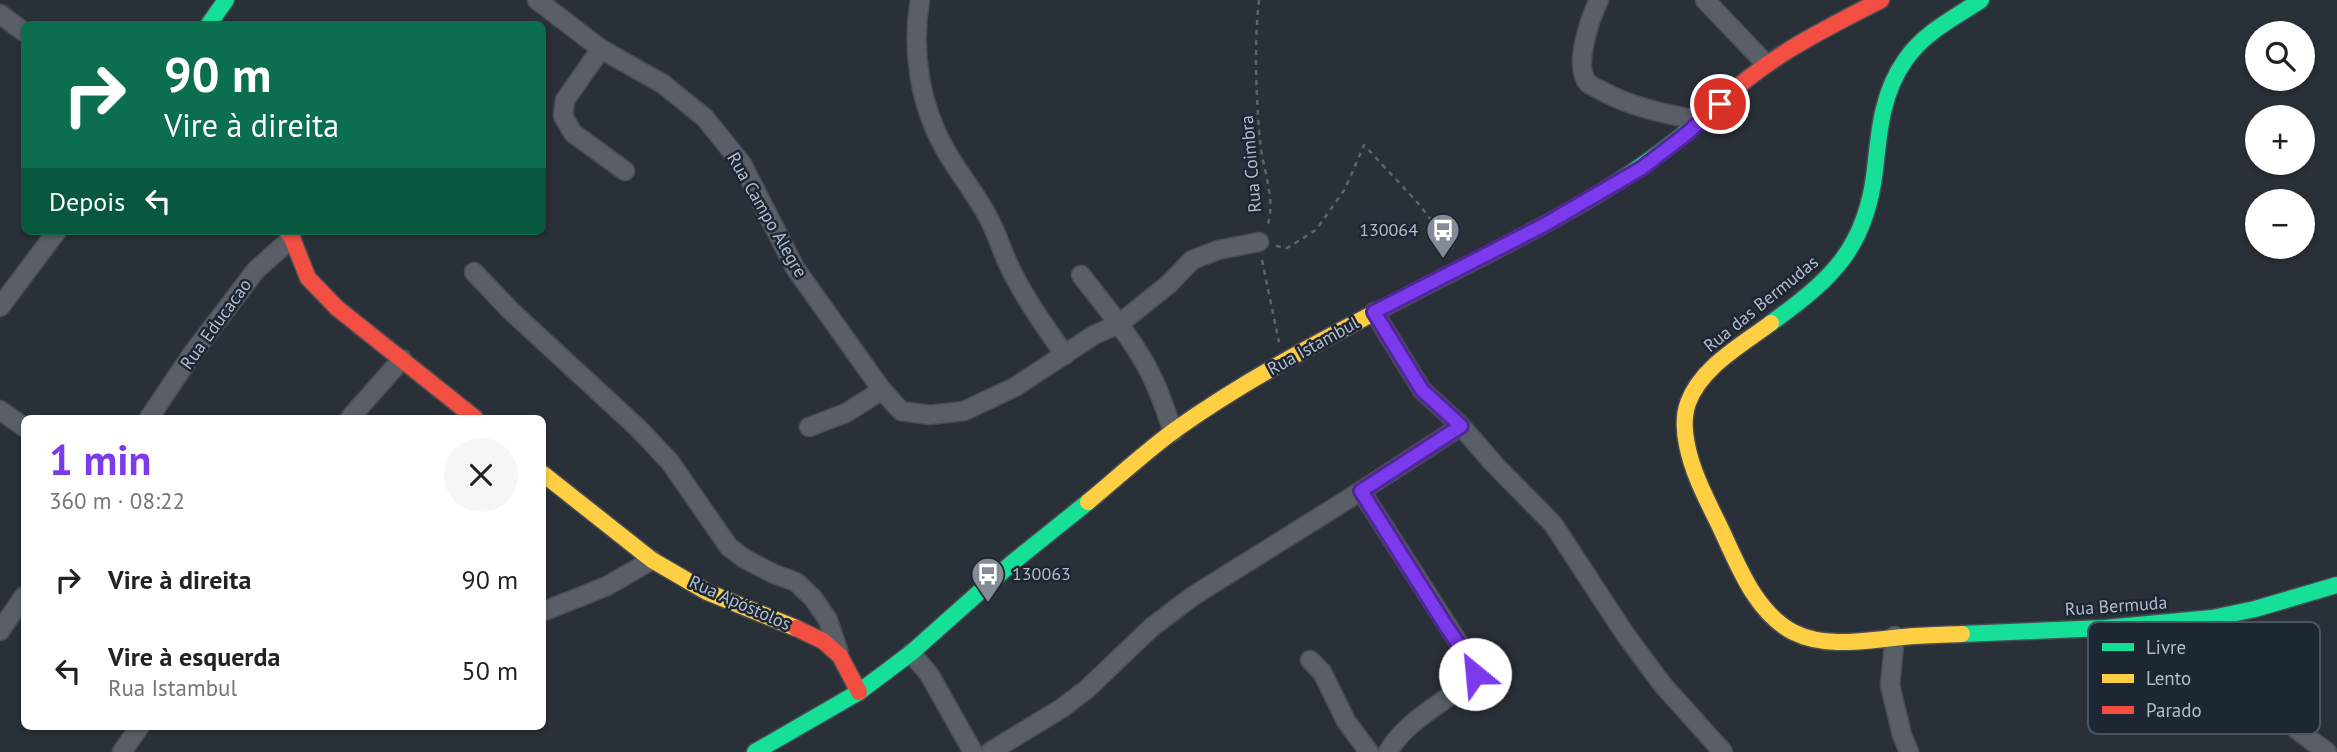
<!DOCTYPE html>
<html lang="pt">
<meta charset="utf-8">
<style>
:root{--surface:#fff;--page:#f6f6f6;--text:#222;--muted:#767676;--accent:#7c3aed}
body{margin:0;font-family:"PT Sans",sans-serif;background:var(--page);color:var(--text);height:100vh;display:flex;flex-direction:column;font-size:26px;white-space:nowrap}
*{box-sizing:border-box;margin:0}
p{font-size:23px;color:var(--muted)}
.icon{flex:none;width:38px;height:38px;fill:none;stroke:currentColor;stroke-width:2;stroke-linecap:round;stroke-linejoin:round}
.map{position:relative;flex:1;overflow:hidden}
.panel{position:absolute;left:21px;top:415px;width:525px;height:315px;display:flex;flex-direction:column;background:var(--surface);border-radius:10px;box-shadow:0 2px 5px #0004}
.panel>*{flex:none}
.guide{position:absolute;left:21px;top:21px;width:525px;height:214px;border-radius:10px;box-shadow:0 2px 5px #0004;background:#0b6e4f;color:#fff;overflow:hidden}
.controls{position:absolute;left:2245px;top:21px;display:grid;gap:14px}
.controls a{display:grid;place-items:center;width:70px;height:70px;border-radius:50%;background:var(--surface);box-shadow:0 2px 5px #0004;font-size:35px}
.pin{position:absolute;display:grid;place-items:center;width:60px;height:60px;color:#fff;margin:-30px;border:4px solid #fff;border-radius:50%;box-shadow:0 2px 7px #0007}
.me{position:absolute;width:77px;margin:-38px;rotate:332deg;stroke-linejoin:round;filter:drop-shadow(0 0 5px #0008)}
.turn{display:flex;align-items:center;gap:24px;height:147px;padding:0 28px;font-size:32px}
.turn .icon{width:91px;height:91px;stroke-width:2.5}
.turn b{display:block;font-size:49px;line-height:60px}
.then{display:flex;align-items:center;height:66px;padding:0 28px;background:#0003;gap:14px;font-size:26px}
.round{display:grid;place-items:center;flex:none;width:74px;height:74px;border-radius:37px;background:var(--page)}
.overview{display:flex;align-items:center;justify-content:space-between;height:119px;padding:0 28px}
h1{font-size:42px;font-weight:700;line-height:52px;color:var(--accent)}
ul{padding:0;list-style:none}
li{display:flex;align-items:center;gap:21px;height:91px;padding:0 28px}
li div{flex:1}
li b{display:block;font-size:26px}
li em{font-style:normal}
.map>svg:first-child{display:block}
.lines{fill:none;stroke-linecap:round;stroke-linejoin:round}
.street-casing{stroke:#484c53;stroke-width:21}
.fast-casing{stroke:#484c53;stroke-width:19}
.slow-casing{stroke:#484c53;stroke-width:19}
.jam-casing{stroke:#484c53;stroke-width:19}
.path{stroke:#5d636a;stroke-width:2.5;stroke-dasharray:5 5;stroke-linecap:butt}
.street{stroke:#5a5e66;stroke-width:18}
.fast{stroke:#16e098;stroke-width:16}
.slow{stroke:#ffcf43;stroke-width:16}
.jam{stroke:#f24e42;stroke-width:16}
.route-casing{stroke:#51269a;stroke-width:18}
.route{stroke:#7c3aed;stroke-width:12}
.labels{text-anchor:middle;stroke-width:5;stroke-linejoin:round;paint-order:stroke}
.street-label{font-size:18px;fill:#b4bcc9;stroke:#1d2633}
.poi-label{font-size:18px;fill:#b4bcc9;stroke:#1d2633;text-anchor:end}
.key{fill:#1d2633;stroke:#4a5360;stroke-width:2}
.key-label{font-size:19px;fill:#b4bcc9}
</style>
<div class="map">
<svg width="2337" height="752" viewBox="0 0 2337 752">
<rect width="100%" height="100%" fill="#2a3038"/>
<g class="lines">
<defs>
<g id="street">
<polyline points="537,0 601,49 663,84 705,118 742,164 795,268 882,390 901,411 930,415 964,411 1015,387 1094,335 1119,324 1169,284 1192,260 1218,250 1259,242"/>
<path d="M920,0C911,51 920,106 946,151C959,174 977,195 989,219C996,232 1000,245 1006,259C1021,293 1043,324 1065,355"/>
<path d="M1599,0C1590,18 1573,67 1588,83C1591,86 1599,89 1602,91C1633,108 1667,114 1701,121"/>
<polyline points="1705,0 1766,64"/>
<polyline points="0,14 24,32"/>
<polyline points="601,49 565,100 563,116 573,133 625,171"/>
<polyline points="474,272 510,310 639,429 670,462 729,547 745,559 774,574 796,582 813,598 828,620 839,653"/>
<path d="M1081,275C1101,301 1123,327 1140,355C1155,379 1164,405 1173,432"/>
<polyline points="0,307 57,231"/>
<polyline points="1374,312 1422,390 1461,426 1494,464 1553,524 1625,634 1662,684 1723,752"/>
<polyline points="0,410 24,427"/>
<polyline points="149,418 192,354 256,270 292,238"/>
<polyline points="350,418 402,359"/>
<polyline points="809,427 846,413 882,390"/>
<path d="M1361,491L1473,665L1475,674C1448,703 1408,717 1388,752"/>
<polyline points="542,612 607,586 652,560"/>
<path d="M2227,616C2237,648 2251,687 2276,711C2291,727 2310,739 2327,752"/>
<polyline points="0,631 24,596"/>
<polyline points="1895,636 1890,685 1902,735 1909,752"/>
<polyline points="911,653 929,674 973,752"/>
<polyline points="1310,660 1322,672 1346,721 1369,752"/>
<polyline points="122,752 140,726"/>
<polyline points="990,752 1062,708 1087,689 1152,627 1193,596 1361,491 1461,426"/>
</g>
<g id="fast">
<polyline points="209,24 226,0"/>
<path d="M1403,298C1512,241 1628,190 1718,104"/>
<path d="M1771,323C1832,279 1866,248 1875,170C1879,131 1882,92 1906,59C1925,32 1954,18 1981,0"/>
<polyline points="1962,634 2105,628 2212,618 2255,609 2337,585"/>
<polyline points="755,752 859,692 911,653 1012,563 1088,502"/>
</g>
<g id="slow">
<path d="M1771,323C1742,345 1701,367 1688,403C1683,417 1684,431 1687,445C1693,475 1708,502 1721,529C1738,565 1755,612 1793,632C1826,649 1868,640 1903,637C1923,635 1942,635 1962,634"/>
<polyline points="542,473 652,560 707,592 796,628"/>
<path d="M1088,502C1117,478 1145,452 1175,430C1247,379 1325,338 1403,298"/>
</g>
<g id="jam">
<path d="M1718,104C1768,57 1820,31 1881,0"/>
<polyline points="287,231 292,238 308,278 337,308 475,418"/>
<polyline points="796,628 823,641 840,656 859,692"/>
</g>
</defs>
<!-- street casing -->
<use href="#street" class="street-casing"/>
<!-- fast casing -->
<use href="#fast" class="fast-casing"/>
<!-- slow casing -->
<use href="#slow" class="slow-casing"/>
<!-- jam casing -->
<use href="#jam" class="jam-casing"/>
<!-- path -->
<g class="path">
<path d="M1259,0C1254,46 1256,95 1260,141C1262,168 1277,200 1267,227"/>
<polyline points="1276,246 1287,248 1316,230 1345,189 1364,145 1418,203 1453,249"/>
<polyline points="1262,260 1279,342"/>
</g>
<!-- street -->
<use href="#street" class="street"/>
<!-- fast -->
<use href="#fast" class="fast"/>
<!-- slow -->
<use href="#slow" class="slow"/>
<!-- jam -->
<use href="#jam" class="jam"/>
</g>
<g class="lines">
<defs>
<polyline id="route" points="1475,674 1473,665 1446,626 1361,491 1461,426 1422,390 1374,312 1544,225 1642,168 1686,134 1720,104"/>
</defs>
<!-- route casing -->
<use href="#route" class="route-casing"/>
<!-- route -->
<use href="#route" class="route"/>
</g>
<!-- icons -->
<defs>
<symbol id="bus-pin" viewBox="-11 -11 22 30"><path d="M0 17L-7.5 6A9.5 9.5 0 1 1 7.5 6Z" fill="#848b96" stroke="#1d2633"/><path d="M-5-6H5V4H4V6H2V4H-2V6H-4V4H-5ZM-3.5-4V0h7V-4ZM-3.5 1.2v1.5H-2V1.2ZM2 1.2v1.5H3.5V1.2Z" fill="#fff"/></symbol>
</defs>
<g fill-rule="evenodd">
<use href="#bus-pin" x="1424" y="211" width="38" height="52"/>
<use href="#bus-pin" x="969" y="555" width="38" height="52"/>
</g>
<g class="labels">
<!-- street labels -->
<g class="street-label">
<text transform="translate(1251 164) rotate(-95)" y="6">Rua Coimbra</text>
<text transform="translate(767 215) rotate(60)" y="6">Rua Campo Alegre</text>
<text transform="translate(1761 304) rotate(-39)" y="6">Rua das Bermudas</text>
<text transform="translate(216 324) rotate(-54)" y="6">Rua Educacao</text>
<text transform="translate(1313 346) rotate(-29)" y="6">Rua Istambul</text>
<text transform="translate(740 603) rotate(24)" y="6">Rua Apóstolos</text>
<text transform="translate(2116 606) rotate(-4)" y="6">Rua Bermuda</text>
</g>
<!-- poi labels -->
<g class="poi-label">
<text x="1418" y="236">130064</text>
<text x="1012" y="580" text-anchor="start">130063</text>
</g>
</g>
<!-- legend -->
<rect x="2088" y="622" width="232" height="112" rx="10" class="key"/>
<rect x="2102" y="643" width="32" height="8" fill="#16e098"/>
<rect x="2102" y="674" width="32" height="9" fill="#ffcf43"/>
<rect x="2102" y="706" width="32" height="8" fill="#f24e42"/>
<g class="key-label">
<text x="2146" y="654">Livre</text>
<text x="2146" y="685">Lento</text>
<text x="2146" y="717">Parado</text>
</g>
</svg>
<div class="controls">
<a><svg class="icon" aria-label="search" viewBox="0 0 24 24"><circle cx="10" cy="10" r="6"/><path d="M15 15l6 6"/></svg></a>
<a>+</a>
<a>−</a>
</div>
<div class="pin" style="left:1720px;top:104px;background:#d93025"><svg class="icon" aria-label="arrive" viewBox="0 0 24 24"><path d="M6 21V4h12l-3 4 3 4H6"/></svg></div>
<svg class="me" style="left:1475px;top:674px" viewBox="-20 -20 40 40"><circle r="19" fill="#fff"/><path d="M0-13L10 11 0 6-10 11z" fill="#7c3aed"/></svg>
<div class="guide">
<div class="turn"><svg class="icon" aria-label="right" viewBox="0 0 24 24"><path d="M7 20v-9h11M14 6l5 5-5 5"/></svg><div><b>90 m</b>Vire à direita</div></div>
<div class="then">Depois<svg class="icon" aria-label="left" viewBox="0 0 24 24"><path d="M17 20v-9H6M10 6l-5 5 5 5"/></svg></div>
</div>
<section class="panel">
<div class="overview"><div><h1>1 min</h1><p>360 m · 08:22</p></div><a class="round"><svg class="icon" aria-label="close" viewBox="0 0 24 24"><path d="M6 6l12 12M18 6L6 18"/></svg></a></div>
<ul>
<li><svg class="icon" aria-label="right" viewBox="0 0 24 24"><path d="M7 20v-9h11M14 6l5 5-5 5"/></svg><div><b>Vire à direita</b></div><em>90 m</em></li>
<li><svg class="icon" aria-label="left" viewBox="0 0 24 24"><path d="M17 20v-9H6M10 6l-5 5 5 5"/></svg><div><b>Vire à esquerda</b><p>Rua Istambul</p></div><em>50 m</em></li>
</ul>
</section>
</div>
